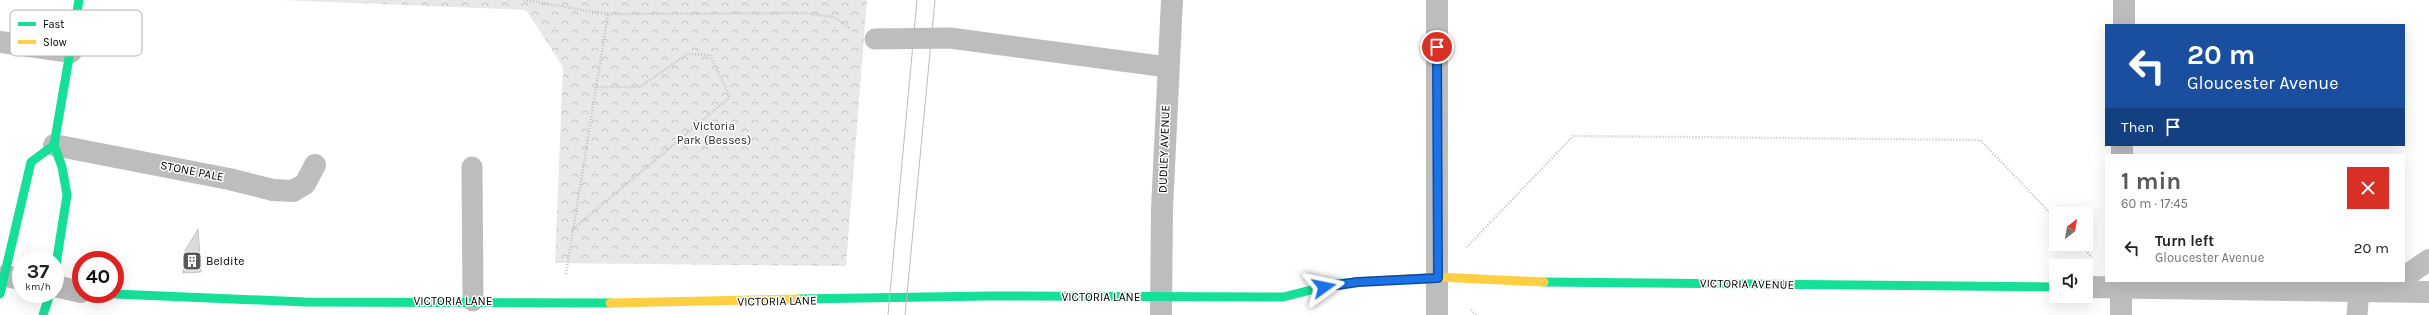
<!DOCTYPE html>
<meta charset="utf-8">
<style>
:root{--surface:#fff;--page:#f2f2f2;--text:#222;--muted:#767676;--accent:#595959}
body{margin:0;font-family:Karla,sans-serif;background:var(--page);color:var(--text);height:100vh;display:flex;flex-direction:column;font-size:15px;white-space:nowrap}
*{box-sizing:border-box;margin:0}
p{font-size:13px;color:var(--muted)}
.icon{flex:none;width:22px;height:22px;fill:none;stroke:currentColor;stroke-width:2;stroke-linecap:round;stroke-linejoin:round}
.map{position:relative;flex:1;overflow:hidden}
.drawer{position:absolute;left:2105px;top:154px;width:300px;height:128px;display:flex;flex-direction:column;background:var(--surface);border-radius:0px;box-shadow:0 4px 16px #0002}
.drawer>*{flex:none}
.hud{position:absolute;left:2105px;top:24px;width:300px;height:122px;border-radius:0px;box-shadow:0 4px 16px #0002;background:#1a4fa0;color:#fff;overflow:hidden}
.needle{width:26px;rotate:31deg}
.fabs{position:absolute;left:2049px;top:207px;display:grid;gap:8px}
.fabs a{display:grid;place-items:center;width:44px;height:44px;border-radius:0px;background:var(--surface);box-shadow:0 4px 16px #0002;font-size:20px}
.speed{position:absolute;left:12px;top:251px;display:flex;gap:8px;font-size:20px;font-weight:700;text-align:center}
.speed>*{display:grid;place-content:center;width:52px;height:52px;border-radius:50%;background:var(--surface);box-shadow:0 4px 16px #0002;line-height:1}
.speed small{font-size:10px;font-weight:400}
.speed .limit{border:6px solid #d22;background:#fff;color:#111}
.pin{position:absolute;display:grid;place-items:center;width:34px;height:34px;color:#fff;margin:-17px;border:2px solid #fff;border-radius:50%;box-shadow:0 1px 4px #0007}
.me{position:absolute;width:44px;margin:-22px;rotate:78deg;stroke-linejoin:round;filter:drop-shadow(0 0 3px #0008)}
.turn{display:flex;align-items:center;gap:14px;height:84px;padding:0 16px;font-size:18px}
.turn .icon{width:52px;height:52px;stroke-width:2.5}
.turn b{display:block;font-size:28px;line-height:34px}
.then{display:flex;align-items:center;height:38px;padding:0 16px;background:#0003;gap:8px;font-size:15px}
.round{display:grid;place-items:center;flex:none;width:42px;height:42px;border-radius:0px;background:var(--page)}
.overview{display:flex;align-items:center;justify-content:space-between;height:68px;padding:0 16px}
h1{font-size:24px;font-weight:700;line-height:30px;color:var(--accent)}
ul{padding:0;list-style:none}
li{display:flex;align-items:center;gap:12px;height:52px;padding:0 16px}
li div{flex:1}
li b{display:block;font-size:15px}
li em{font-style:normal}
.map>svg:first-child{display:block}
.park{fill:url(#park-crowns)}
.building{fill:#dbdbdb;stroke:#c3c3c3}
.lines{fill:none;stroke-linecap:round;stroke-linejoin:round}
.path{stroke:#c2c2c2;stroke-width:2.5;stroke-dasharray:1 2;stroke-linecap:butt}
.lane{stroke:#bdbdbd;stroke-width:21}
.street{stroke:#bdbdbd;stroke-width:22}
.fast{stroke:#16e098;stroke-width:9}
.slow{stroke:#ffcf43;stroke-width:9}
.tram{stroke:#bdbdbd;stroke-width:1}
.route-casing{stroke:#114b97;stroke-width:10}
.route{stroke:#1a73e8;stroke-width:7}
.labels{text-anchor:middle;stroke-width:3;stroke-linejoin:round;paint-order:stroke}
.park-label{font-size:12px;fill:#2c2c2c;stroke:#fff}
.street-label{font-size:12px;fill:#000;stroke:#fff}
.poi-label{font-size:12px;fill:#000;stroke:#fff;text-anchor:start}
.key{fill:#fff;stroke:#b2b2b2;stroke-width:1}
.key-label{font-size:11px;fill:#000}
</style>
<div class="map">
<svg width="2429" height="315" viewBox="0 0 2429 315">
<defs>
<pattern id="park-crowns" width="20" height="18" patternUnits="userSpaceOnUse"><rect width="20" height="18" fill="#e8e8e8"/><path d="M2 6a3 3 0 1 1 6 0M12 15a3 3 0 1 1 6 0" fill="none" stroke="#c5c5c5"/></pattern>
</defs>
<rect width="100%" height="100%" fill="#fff"/>
<!-- park -->
<polygon class="park" points="280,0 867,0 846,266 555,263 563,67 526,10"/>
<!-- building -->
<polygon class="building" points="198,229 201,272 183,273 185,251"/>
<g class="lines">
<!-- path -->
<g class="path">
<polyline points="524,0 608,14"/>
<polyline points="572,230 730,97 710,55 687,54 640,87 594,87"/>
<polyline points="2079,244 2092,257"/>
<polyline points="1467,247 1573,136 1980,140 2056,219"/>
<polyline points="566,274 608,14 803,13 834,17 849,28"/>
<polyline points="1471,310 1476,315"/>
</g>
<!-- lane -->
<g class="lane">
<polyline points="875,39 950,38 1167,67"/>
<polyline points="472,167 473,301"/>
<polyline points="2357,315 2359,291"/>
</g>
<!-- street -->
<g class="street">
<polyline points="1437,0 1437,315"/>
<polyline points="2124,25 2124,0"/>
<polyline points="0,42 71,52"/>
<polyline points="54,145 229,179 273,190 293,191 305,184 315,165"/>
<polyline points="2122,155 2122,145"/>
<polyline points="5,276 21,279"/>
<polyline points="2404,277 2429,260"/>
<polyline points="2121,281 2121,315"/>
<polyline points="55,286 81,292"/>
<polyline points="2086,287 2429,292"/>
<polyline points="1161,315 1162,209 1172,0"/>
</g>
<!-- fast -->
<g class="fast">
<polyline points="55,271 67,195 62,167 54,145 79,0"/>
<polyline points="1544,282 2056,287"/>
<polyline points="0,294 31,162 54,145"/>
<polyline points="115,294 305,302 610,303"/>
<polyline points="798,299 989,296 1283,297 1335,284 1356,282"/>
<polyline points="43,315 50,294"/>
</g>
<!-- slow -->
<g class="slow">
<polyline points="1356,282 1438,277 1544,282"/>
<polyline points="610,303 798,299"/>
</g>
<!-- tram -->
<g class="tram">
<polyline points="888,315 917,0"/>
<polyline points="905,315 935,0"/>
</g>
</g>
<g class="lines">
<defs>
<polyline id="route" points="1324,287 1358,282 1438,278 1437,47"/>
</defs>
<!-- route casing -->
<use href="#route" class="route-casing"/>
<!-- route -->
<use href="#route" class="route"/>
</g>
<!-- icons -->
<defs>
<symbol id="building-square" viewBox="-11 -11 22 22"><rect x="-9" y="-9" width="18" height="18" rx="4" fill="#595959" stroke="#fff"/><path d="M-4-6H4V6H1V3H-1V6H-4ZM-2.5-4.3h1.7v1.8h-1.7ZM.8-4.3h1.7v1.8H.8ZM-2.5-1h1.7V.8h-1.7ZM.8-1h1.7V.8H.8Z" fill="#fff"/></symbol>
</defs>
<g fill-rule="evenodd">
<use href="#building-square" x="181" y="250" width="22" height="22"/>
</g>
<g class="labels">
<!-- park labels -->
<g class="park-label">
<text x="714" y="130">Victoria<tspan x="714" dy="14">Park (Besses)</tspan></text>
</g>
<!-- street labels -->
<g class="street-label">
<text transform="translate(1164 149) rotate(-88)" y="4">DUDLEY AVENUE</text>
<text transform="translate(192 171) rotate(11)" y="4">STONE PALE</text>
<text transform="translate(1747 284) rotate(1)" y="4">VICTORIA AVENUE</text>
<text x="1101" y="301">VICTORIA LANE</text>
<text x="453" y="305">VICTORIA LANE</text>
<text transform="translate(777 301) rotate(-1)" y="4">VICTORIA LANE</text>
</g>
<!-- poi labels -->
<g class="poi-label">
<text x="206" y="265">Beldite</text>
</g>
</g>
<!-- legend -->
<rect x="10" y="10" width="132" height="46" rx="6" class="key"/>
<rect x="18" y="22" width="18" height="4" fill="#16e098"/>
<rect x="18" y="40" width="18" height="4" fill="#ffcf43"/>
<g class="key-label">
<text x="43" y="28">Fast</text>
<text x="43" y="46">Slow</text>
</g>
</svg>
<div class="fabs">
<a><svg class="needle" viewBox="-14 -14 28 28"><path d="M0-13l5 13h-10z" fill="#e53935"/><path d="M0 13l5-13h-10z" fill="#767676"/></svg></a>
<a><svg class="icon" aria-label="sound" viewBox="0 0 24 24"><path d="M4 9h4l5-4v14l-5-4H4zM17 9q2 3 0 6"/></svg></a>
</div>
<div class="speed"><div>37<small>km/h</small></div><div class="limit">40</div></div>
<div class="pin" style="left:1437px;top:47px;background:#d93025"><svg class="icon" aria-label="arrive" viewBox="0 0 24 24"><path d="M6 21V4h12l-3 4 3 4H6"/></svg></div>
<svg class="me" style="left:1324px;top:287px" viewBox="-20 -20 40 40"><path d="M0-17L14 15 0 8-14 15z" fill="#1a73e8" stroke="#fff" stroke-width="4"/></svg>
<div class="hud">
<div class="turn"><svg class="icon" aria-label="left" viewBox="0 0 24 24"><path d="M17 20v-9H6M10 6l-5 5 5 5"/></svg><div><b>20 m</b>Gloucester Avenue</div></div>
<div class="then">Then<svg class="icon" aria-label="arrive" viewBox="0 0 24 24"><path d="M6 21V4h12l-3 4 3 4H6"/></svg></div>
</div>
<section class="drawer">
<div class="overview"><div><h1>1 min</h1><p>60 m · 17:45</p></div><a class="round" style="background:#d93025;color:#fff"><svg class="icon" aria-label="close" viewBox="0 0 24 24"><path d="M6 6l12 12M18 6L6 18"/></svg></a></div>
<ul>
<li><svg class="icon" aria-label="left" viewBox="0 0 24 24"><path d="M17 20v-9H6M10 6l-5 5 5 5"/></svg><div><b>Turn left</b><p>Gloucester Avenue</p></div><em>20 m</em></li>
</ul>
</section>
</div>
